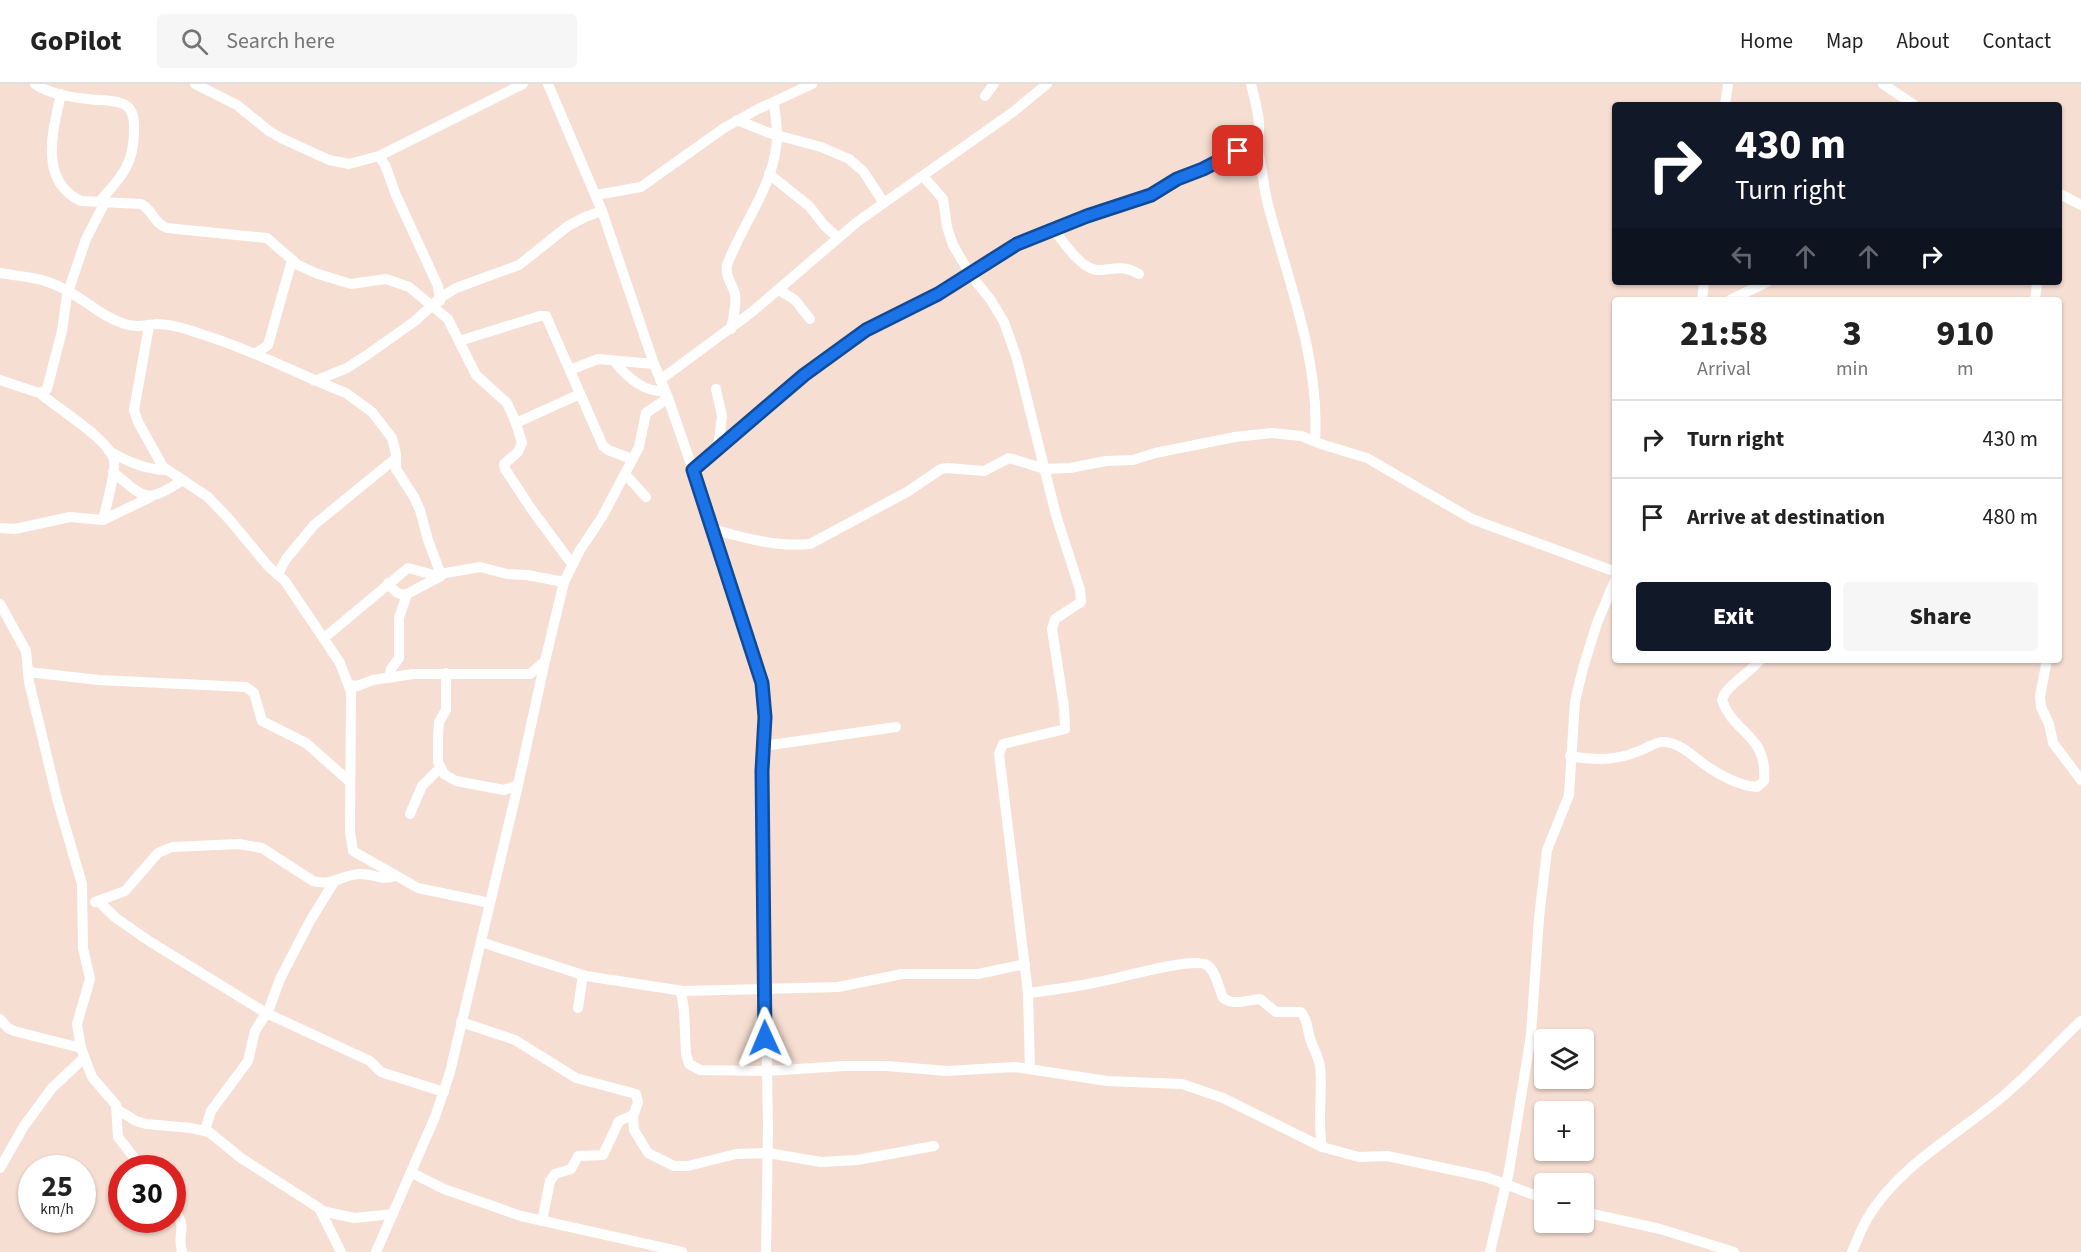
<!DOCTYPE html>
<meta charset="utf-8">
<style>
:root{--surface:#fff;--page:#f6f6f6;--text:#222;--muted:#767676;--line:#e0e0e0;--accent:#111827}
body{margin:0;font-family:"Source Sans 3",sans-serif;background:var(--page);color:var(--text);height:100vh;display:flex;flex-direction:column;font-size:22px;white-space:nowrap}
*{box-sizing:border-box;margin:0}
p{font-size:20px;color:var(--muted)}
.icon{flex:none;width:33px;height:33px;fill:none;stroke:currentColor;stroke-width:2;stroke-linecap:round;stroke-linejoin:round}
.map{position:relative;flex:1;overflow:hidden}
.side{position:absolute;left:1612px;top:213px;width:450px;height:366px;display:flex;flex-direction:column;background:var(--surface);border-radius:6px;box-shadow:0 2px 4px #0004}
.side>*{flex:none}
.hud{position:absolute;left:1612px;top:18px;width:450px;height:183px;border-radius:6px;box-shadow:0 2px 4px #0004;background:#111827;color:#fff;overflow:hidden}
.controls{position:absolute;left:1534px;top:945px;display:grid;gap:12px}
.controls a{display:grid;place-items:center;width:60px;height:60px;border-radius:6px;background:var(--surface);box-shadow:0 2px 4px #0004;font-size:30px}
.speed{position:absolute;left:18px;top:1071px;display:flex;gap:12px;font-size:30px;font-weight:700;text-align:center}
.speed>*{display:grid;place-content:center;width:78px;height:78px;border-radius:50%;background:var(--surface);box-shadow:0 2px 4px #0004;line-height:1}
.speed small{font-size:15px;font-weight:400}
.speed .limit{border:9px solid #d22;background:#fff;color:#111}
.pin{position:absolute;display:grid;place-items:center;width:51px;height:51px;color:#fff;margin:-26px;border-radius:12px;box-shadow:0 3px 9px #0006}
.me{position:absolute;width:66px;margin:-33px;rotate:359deg;stroke-linejoin:round;filter:drop-shadow(0 0 4px #0008)}
.turn{display:flex;align-items:center;gap:21px;height:126px;padding:0 24px;font-size:27px}
.turn .icon{width:78px;height:78px;stroke-width:2.5}
.turn b{display:block;font-size:42px;line-height:51px}
.lanes{display:flex;align-items:center;height:57px;padding:0 24px;background:#0003;justify-content:center;gap:30px;direction:ltr}
.lanes .off{opacity:.35}
.eta{display:flex;justify-content:space-evenly;align-items:center;height:102px;text-align:center}
.eta b{font-size:36px;font-weight:800;line-height:42px}
.action{display:flex;gap:12px;margin-top:auto;padding:12px 24px}
.action a{flex:1;height:69px;border-radius:6px;background:var(--accent);color:#fff;font-size:24px;font-weight:800;line-height:69px;text-align:center}
.action a+a{background:var(--page);color:var(--text)}
ul{padding:0;list-style:none}
li{display:flex;align-items:center;gap:18px;height:78px;padding:0 24px;border-top:2px solid var(--line)}
li div{flex:1}
li b{display:block;font-size:22px}
li em{font-style:normal}
header{display:flex;align-items:center;gap:36px;box-sizing:border-box;height:84px;padding:0 30px;background:var(--surface);border-bottom:2px solid var(--line)}
header strong{font-size:28px}
nav{display:flex;gap:33px;margin-inline-start:auto;font-size:21px}
.search{width:420px;height:54px;background:var(--page);display:flex;align-items:center;gap:15px;box-sizing:border-box;padding:0 21px;border-radius:6px;color:var(--muted);font-size:22px}
.map>svg:first-child{display:block}
.lines{fill:none;stroke-linecap:round;stroke-linejoin:round}
.street{stroke:#fff;stroke-width:10}
.route-casing{stroke:#114b97;stroke-width:15}
.route{stroke:#1a73e8;stroke-width:10}
</style>
<header>
<strong>GoPilot</strong>
<div class="search"><svg class="icon" aria-label="search" viewBox="0 0 24 24"><circle cx="10" cy="10" r="6"/><path d="M15 15l6 6"/></svg>Search here</div>
<nav><a>Home</a><a>Map</a><a>About</a><a>Contact</a></nav>
</header>
<div class="map">
<svg width="2081" height="1168" viewBox="0 0 2081 1168">
<rect width="100%" height="100%" fill="#f7ded2"/>
<g class="lines">
<!-- street -->
<g class="street">
<path d="M35,0C50,10 69,13 88,15C99,17 120,15 128,23C135,30 134,41 134,49C133,83 120,94 99,118"/>
<polyline points="195,0 237,21 269,47 281,54 329,76 349,80 379,72 523,0"/>
<polyline points="548,0 602,127 654,280 668,314 693,386 762,599 765,633 762,687 768,1046 766,1168"/>
<polyline points="1883,0 1914,21"/>
<path d="M61,10C53,46 38,97 81,117L141,120C153,126 154,140 167,144L267,154L298,181L318,190L351,200L386,195L409,203L448,235L476,291L507,319L516,339L522,359L518,368L504,380L505,385L532,426L572,480"/>
<polyline points="985,12 994,0"/>
<polyline points="1725,21 1728,0"/>
<polyline points="737,36 769,49 821,63 849,75 863,87 884,119"/>
<path d="M1256,60C1263,82 1263,106 1270,128C1290,202 1320,278 1315,356"/>
<polyline points="379,72 385,81 396,111 438,202 440,217"/>
<polyline points="769,90 809,122 824,141 838,154"/>
<polyline points="923,92 943,115 947,143 953,161 970,190 990,215 1004,238 1017,275 1056,431 1080,506 1081,518 1055,535 1052,545 1064,623 1065,645 1003,660 999,670 1028,909 1030,985"/>
<polyline points="2060,110 2081,121"/>
<polyline points="596,111 641,103 724,44 758,25 812,0"/>
<path d="M1054,145C1062,157 1082,186 1098,186C1114,186 1123,180 1139,190"/>
<path d="M0,189C27,194 40,192 66,206C87,217 102,233 125,240C137,244 145,241 157,240C171,240 187,245 201,250C251,265 297,290 346,309L372,328L392,354L396,370V385L414,413L420,426L428,456L441,491"/>
<polyline points="779,206 795,216 810,235"/>
<polyline points="1702,216 1704,198"/>
<polyline points="1730,216 1767,198"/>
<polyline points="2035,216 2037,198"/>
<polyline points="149,242 134,326 138,338 163,383 208,413 229,435 268,482 285,497 340,579 351,608 350,748 353,767 418,804 490,819"/>
<path d="M731,245C733,234 737,221 735,210C732,199 725,193 727,181C741,143 771,105 776,64C779,49 775,33 774,18"/>
<polyline points="459,257 540,232 546,232 603,362 608,366 632,375"/>
<polyline points="255,270 268,261 292,176"/>
<path d="M614,277C626,292 644,309 665,307"/>
<polyline points="570,286 598,275 654,280"/>
<polyline points="0,296 36,308 40,309 47,305 62,247 67,211 86,155 105,118"/>
<polyline points="660,296 752,228 857,138 1013,28 1047,0"/>
<polyline points="315,297 347,284 367,271 415,237 440,214 456,204 519,181 568,142 585,133 602,127"/>
<polyline points="716,305 722,332 718,365"/>
<path d="M40,309C56,324 111,356 114,377C116,389 106,422 103,436"/>
<polyline points="516,339 580,310"/>
<path d="M109,367C126,377 147,386 166,386"/>
<path d="M693,386L804,291L866,246L938,210L1017,160L1087,132L1141,115L1177,95L1203,85L1227,72L1253,64C1266,49 1255,18 1251,0"/>
<path d="M113,388C146,415 145,420 183,396"/>
<polyline points="625,390 646,413"/>
<polyline points="0,444 15,445 70,433 103,436 151,413"/>
<path d="M712,445C744,454 776,463 810,460L907,408L941,385L947,384L984,387L1009,374L1045,385L1070,384L1106,377L1133,376L1155,369L1235,353L1272,349L1301,352L1324,361L1367,374L1472,435L1616,488"/>
<polyline points="278,490 286,475 314,441 396,374"/>
<path d="M388,499C394,506 397,512 407,510L441,492"/>
<polyline points="0,520 26,567 29,598 58,718 82,800 83,864 90,895 77,940 81,964 92,993 116,1021 118,1053 142,1084"/>
<polyline points="324,554 408,484 434,491 480,483 507,490 527,491 564,498"/>
<polyline points="2047,576 2040,612 2041,623 2049,640 2053,659 2081,696"/>
<polyline points="28,588 99,596 246,603 254,609 262,637 306,659 350,698"/>
<polyline points="446,589 446,626 439,638 438,654 438,678 444,690 456,697 504,706 518,701"/>
<polyline points="389,594 391,585 399,574 399,534 407,510"/>
<polyline points="350,601 357,602 373,596 413,590 530,590 544,578"/>
<polyline points="764,662 896,643"/>
<path d="M1570,672C1594,677 1616,677 1639,667C1648,664 1655,657 1665,658C1680,659 1694,673 1705,681C1719,691 1740,702 1757,703L1764,697C1768,650 1734,651 1722,616C1726,601 1750,589 1760,576"/>
<polyline points="410,730 422,702 440,684"/>
<polyline points="98,817 116,834 149,857 266,929 370,977 381,988 444,1008"/>
<path d="M95,818L125,807L158,769L172,763L239,760L262,764L313,797C333,803 342,790 361,790C374,790 383,797 395,792"/>
<polyline points="481,858 586,892 683,907 838,903 902,890 978,890 1025,880"/>
<polyline points="681,907 684,926 686,970 689,980 700,986 767,987 844,982 887,982 947,987 1015,983 1107,997 1182,1000 1223,1014 1322,1063 1359,1073 1387,1072 1486,1093 1545,1115"/>
<path d="M1028,909C1052,906 1075,903 1098,898C1117,895 1193,872 1207,881C1216,887 1219,905 1223,914C1234,922 1248,916 1260,915L1276,928H1301C1307,935 1307,942 1309,950C1311,962 1318,970 1320,982C1323,1009 1317,1036 1322,1063"/>
<polyline points="578,924 583,891"/>
<polyline points="0,935 8,944 14,947 81,964"/>
<polyline points="461,938 515,956 576,994 636,1010 638,1018 633,1033 634,1046 648,1069 674,1082 688,1082 736,1070 768,1069 821,1078 857,1076 934,1062"/>
<polyline points="118,1026 136,1037 146,1040 191,1044 209,1048 241,1074 319,1124 341,1168"/>
<polyline points="205,1046 211,1027 248,977 255,947 269,925 280,895 310,837 334,798"/>
<polyline points="0,1084 24,1042 52,1004 84,974"/>
<polyline points="412,1089 444,1105 521,1132 682,1168"/>
<path d="M172,1123C190,1146 176,1145 182,1168"/>
<polyline points="322,1127 354,1134 393,1130"/>
<polyline points="1584,1128 1660,1145 1734,1168"/>
<polyline points="542,1137 550,1097 555,1090 571,1085 578,1072 603,1071 619,1037 633,1031"/>
<polyline points="376,1168 435,1033 450,988 518,701 545,577 564,498 580,466 602,433 639,363 646,329 668,314"/>
<polyline points="1490,1168 1509,1087 1531,951 1539,834 1547,766 1569,711 1575,617 1583,584 1597,539 1616,494"/>
<path d="M1852,1168C1857,1157 1861,1145 1867,1135C1898,1082 1957,1051 2002,1013C2030,990 2054,962 2081,937"/>
</g>
</g>
<g class="lines">
<defs>
<polyline id="route" points="765,954 762,687 765,633 762,599 693,386 804,291 866,246 938,210 1017,160 1087,132 1151,111 1177,95 1203,85 1238,67"/>
</defs>
<!-- route casing -->
<use href="#route" class="route-casing"/>
<!-- route -->
<use href="#route" class="route"/>
</g>
</svg>
<div class="controls">
<a><svg class="icon" aria-label="layers" viewBox="0 0 24 24"><path d="M12 4l9 5-9 5-9-5zM3 14l9 5 9-5"/></svg></a>
<a>+</a>
<a>−</a>
</div>
<div class="speed"><div>25<small>km/h</small></div><div class="limit">30</div></div>
<div class="pin" style="left:1238px;top:67px;background:#d93025"><svg class="icon" aria-label="arrive" viewBox="0 0 24 24"><path d="M6 21V4h12l-3 4 3 4H6"/></svg></div>
<svg class="me" style="left:765px;top:954px" viewBox="-20 -20 40 40"><path d="M0-17L14 15 0 8-14 15z" fill="#1a73e8" stroke="#fff" stroke-width="4"/></svg>
<div class="hud">
<div class="turn"><svg class="icon" aria-label="right" viewBox="0 0 24 24"><path d="M7 20v-9h11M14 6l5 5-5 5"/></svg><div><b>430 m</b>Turn right</div></div>
<div class="lanes"><svg class="icon off" aria-label="left" viewBox="0 0 24 24"><path d="M17 20v-9H6M10 6l-5 5 5 5"/></svg><svg class="icon off" aria-label="ahead" viewBox="0 0 24 24"><path d="M12 20V5M6 11l6-6 6 6"/></svg><svg class="icon off" aria-label="ahead" viewBox="0 0 24 24"><path d="M12 20V5M6 11l6-6 6 6"/></svg><svg class="icon" aria-label="right" viewBox="0 0 24 24"><path d="M7 20v-9h11M14 6l5 5-5 5"/></svg></div>
</div>
<section class="side">
<div class="eta">
<div><b>21:58</b><p>Arrival</p></div>
<div><b>3</b><p>min</p></div>
<div><b>910</b><p>m</p></div>
</div>
<ul>
<li><svg class="icon" aria-label="right" viewBox="0 0 24 24"><path d="M7 20v-9h11M14 6l5 5-5 5"/></svg><div><b>Turn right</b></div><em>430 m</em></li>
<li><svg class="icon" aria-label="arrive" viewBox="0 0 24 24"><path d="M6 21V4h12l-3 4 3 4H6"/></svg><div><b>Arrive at destination</b></div><em>480 m</em></li>
</ul>
<div class="action"><a>Exit</a><a>Share</a></div>
</section>
</div>
